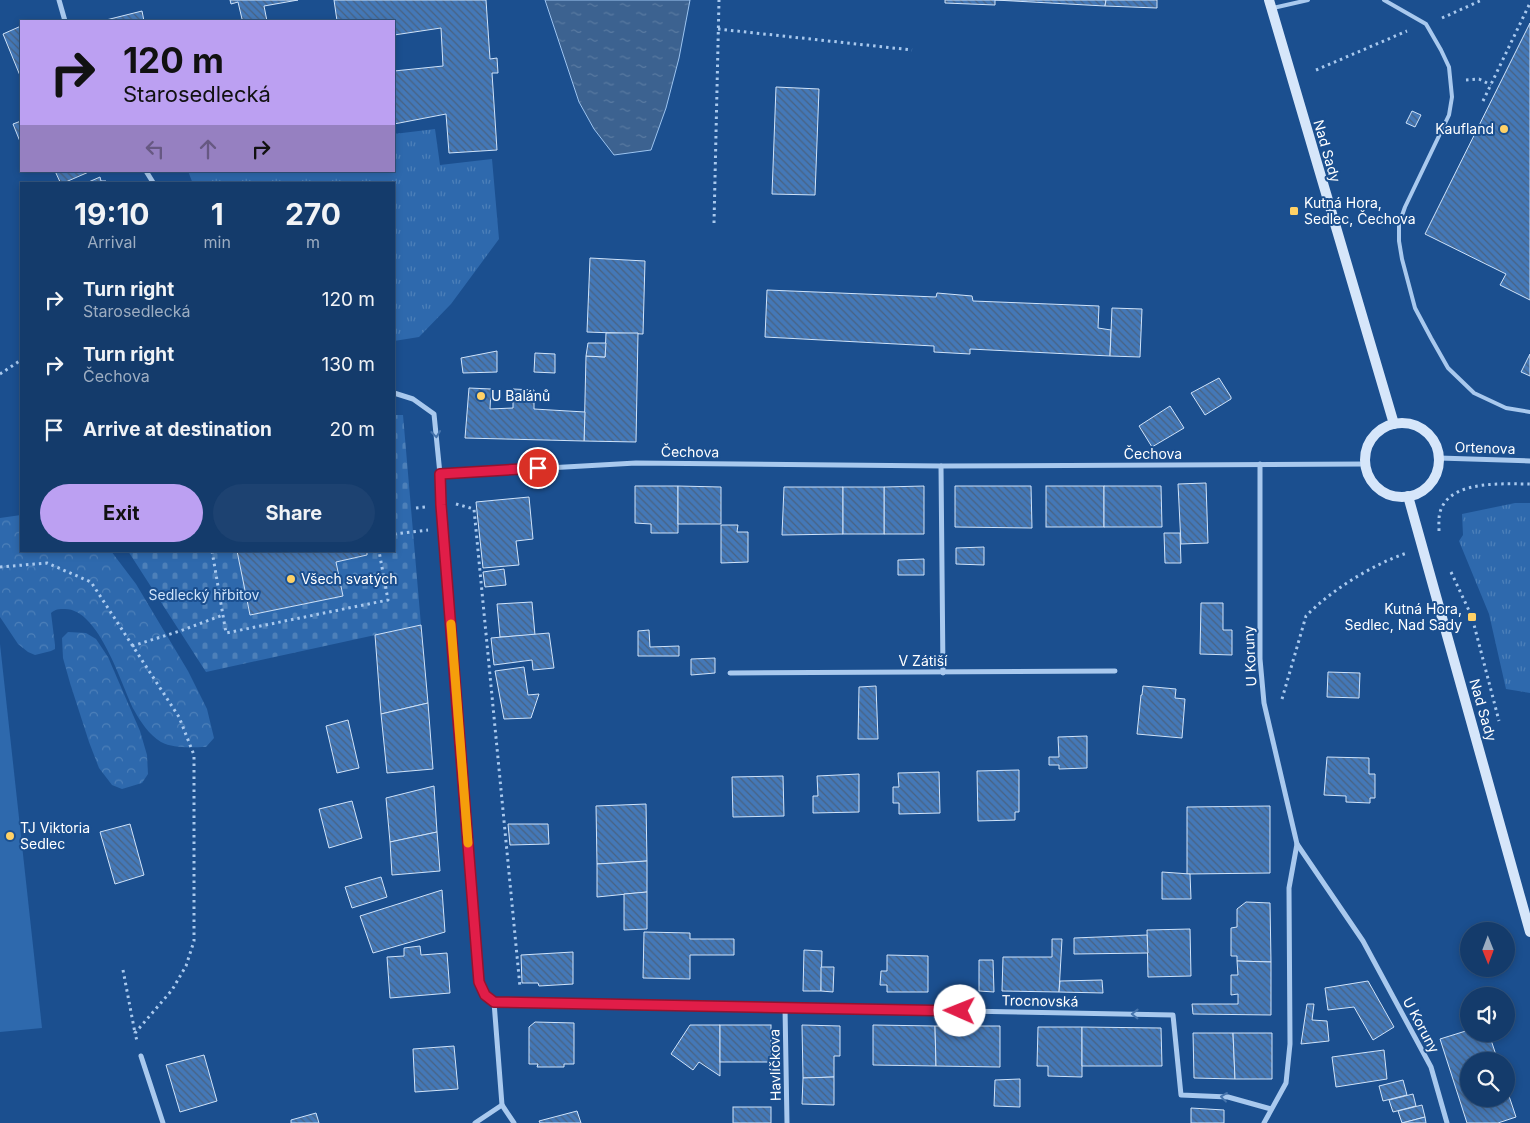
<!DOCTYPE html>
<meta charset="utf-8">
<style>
:root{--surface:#143b6b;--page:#1d4271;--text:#f1f3f6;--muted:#9dadc1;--line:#33557e;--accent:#bca0f2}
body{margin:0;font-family:Inter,sans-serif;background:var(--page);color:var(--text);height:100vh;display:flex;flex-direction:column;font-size:19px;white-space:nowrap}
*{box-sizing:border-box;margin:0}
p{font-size:16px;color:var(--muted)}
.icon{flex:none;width:28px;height:28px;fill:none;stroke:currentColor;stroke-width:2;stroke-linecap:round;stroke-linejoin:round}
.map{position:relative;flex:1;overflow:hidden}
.details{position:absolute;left:20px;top:182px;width:375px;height:370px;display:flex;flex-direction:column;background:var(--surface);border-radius:0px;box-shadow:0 2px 8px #0003,0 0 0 1px var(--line)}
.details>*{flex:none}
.top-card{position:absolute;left:20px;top:20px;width:375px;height:152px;border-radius:0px;box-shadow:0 2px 8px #0003,0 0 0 1px var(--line);background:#bca0f2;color:#111;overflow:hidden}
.needle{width:32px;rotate:179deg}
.controls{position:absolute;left:1460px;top:922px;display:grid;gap:10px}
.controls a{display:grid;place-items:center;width:55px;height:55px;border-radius:50%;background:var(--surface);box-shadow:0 2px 8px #0003,0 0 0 1px var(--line);font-size:25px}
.pin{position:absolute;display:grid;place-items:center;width:42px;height:42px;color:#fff;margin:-21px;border:2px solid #fff;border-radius:50%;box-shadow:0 1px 5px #0007}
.me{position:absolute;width:55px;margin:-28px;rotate:271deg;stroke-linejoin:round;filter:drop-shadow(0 0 4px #0008)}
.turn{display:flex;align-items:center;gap:18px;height:105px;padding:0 20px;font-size:22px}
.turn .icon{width:65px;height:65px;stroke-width:2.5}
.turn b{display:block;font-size:35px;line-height:42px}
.lanes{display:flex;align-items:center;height:48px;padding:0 20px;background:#0003;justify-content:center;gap:25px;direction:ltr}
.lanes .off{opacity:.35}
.eta{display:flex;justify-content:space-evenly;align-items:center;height:85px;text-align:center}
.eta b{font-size:30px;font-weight:700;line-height:35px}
.cta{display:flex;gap:10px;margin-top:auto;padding:10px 20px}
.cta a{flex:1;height:58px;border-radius:30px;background:var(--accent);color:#111;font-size:20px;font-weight:700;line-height:58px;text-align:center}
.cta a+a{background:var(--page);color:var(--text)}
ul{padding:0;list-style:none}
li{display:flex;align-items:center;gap:15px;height:65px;padding:0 20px}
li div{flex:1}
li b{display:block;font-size:19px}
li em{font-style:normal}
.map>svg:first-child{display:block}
.grass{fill:url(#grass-tufts)}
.forest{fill:url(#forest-crowns)}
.cemetery{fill:url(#cemetery-stones)}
.pitch{fill:#2e69ad}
.water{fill:url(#water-ripples);stroke:#9cc4f0}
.building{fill:url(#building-back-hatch);stroke:#cfe3fa}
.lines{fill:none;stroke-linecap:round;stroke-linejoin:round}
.path{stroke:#a9c9ee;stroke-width:3;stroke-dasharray:2.5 4;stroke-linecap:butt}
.lane{stroke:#a9c9ee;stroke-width:4}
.street{stroke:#a9c9ee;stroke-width:5}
.secondary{stroke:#d6e6fa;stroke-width:10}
.oneway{stroke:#4674ac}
.route-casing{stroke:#92132f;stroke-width:12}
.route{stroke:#e11d48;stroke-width:9}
.slow{stroke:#f59e0b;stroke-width:9}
.poi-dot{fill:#ffd166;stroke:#1b4f8f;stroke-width:2}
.labels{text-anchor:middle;stroke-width:4;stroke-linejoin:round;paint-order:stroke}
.poi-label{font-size:14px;fill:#fff;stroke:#1b4f8f;text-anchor:start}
.street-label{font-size:14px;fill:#fff;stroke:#1b4f8f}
.park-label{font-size:14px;fill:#cfe3fa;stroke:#1b4f8f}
</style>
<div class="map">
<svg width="1530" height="1123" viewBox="0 0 1530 1123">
<defs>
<pattern id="grass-tufts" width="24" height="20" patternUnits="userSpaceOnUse" patternTransform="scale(1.25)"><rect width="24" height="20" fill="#2e69ad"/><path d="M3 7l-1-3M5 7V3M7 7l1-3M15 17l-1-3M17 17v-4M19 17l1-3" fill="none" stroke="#4d80b9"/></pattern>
<pattern id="forest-crowns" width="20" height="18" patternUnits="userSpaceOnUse" patternTransform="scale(1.25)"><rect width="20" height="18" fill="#2e69ad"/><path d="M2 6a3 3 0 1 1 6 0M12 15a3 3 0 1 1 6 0" fill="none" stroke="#4d80b9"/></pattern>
<pattern id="cemetery-stones" width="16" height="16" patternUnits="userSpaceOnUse" patternTransform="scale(1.25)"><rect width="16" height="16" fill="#2e69ad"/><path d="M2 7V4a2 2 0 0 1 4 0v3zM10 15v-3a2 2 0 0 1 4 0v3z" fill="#4d80b9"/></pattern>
<pattern id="water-ripples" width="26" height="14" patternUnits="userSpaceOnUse" patternTransform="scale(1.25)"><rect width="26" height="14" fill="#3c6290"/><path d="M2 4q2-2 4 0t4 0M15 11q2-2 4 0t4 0" fill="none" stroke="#597aa1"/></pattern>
<pattern id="building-back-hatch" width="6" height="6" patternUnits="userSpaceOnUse" patternTransform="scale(1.25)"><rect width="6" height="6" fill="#4478b7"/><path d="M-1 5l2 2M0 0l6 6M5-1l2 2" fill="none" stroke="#486282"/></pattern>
</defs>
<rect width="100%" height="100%" fill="#1b4f8f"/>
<!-- grass -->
<g class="grass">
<polygon points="435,129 440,165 492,159 499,239 451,304 419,337 394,341 394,184 193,184 188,171 394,171 394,134"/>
<polygon points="1515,503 1530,503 1530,693 1506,689 1489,614 1459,541 1463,535 1462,514"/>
</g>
<!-- forest -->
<g class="forest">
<path d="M21,515V551H111L136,584L188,671L207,709L214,738L206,747C192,747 174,749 161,742C149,735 140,721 134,710C121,684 99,609 65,609C59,609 55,609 51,613L55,645V649L51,651L35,655L28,652L18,644L0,617V518Z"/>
<polygon points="68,632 86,633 96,639 108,657 140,731 147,755 148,774 142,783 122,789 112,785 99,768 89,742 70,683 63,658 62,638"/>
</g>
<!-- cemetery -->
<polygon class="cemetery" points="394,415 403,415 421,625 206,672 128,551 237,551 250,615 343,596 336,562 367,555 367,551 394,551"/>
<!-- pitch -->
<polygon class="pitch" points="0,644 42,1028 0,1032"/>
<!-- water -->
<polygon class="water" points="545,0 690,0 679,58 666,108 651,150 614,155 594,129 579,102"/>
<!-- building -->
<g class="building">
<polygon points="230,0 298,0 264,6 267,21 241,21 242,19 238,2 231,4"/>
<polygon points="334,0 486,0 490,59 497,58 498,73 492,73 497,150 449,153 446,114 394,124 394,71 443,66 441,28 394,35 394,21 337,21"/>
<polygon points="945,0 995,0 995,5 945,3"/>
<polygon points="995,0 1106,0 1105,6"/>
<polygon points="1106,0 1157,0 1157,8 1105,6"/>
<polygon points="142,11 144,21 102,21"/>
<polygon points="1530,23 1530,300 1500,285 1506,274 1425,234"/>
<polygon points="21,26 21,78 3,34"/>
<polygon points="776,87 819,89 815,195 772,194"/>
<polygon points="1412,111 1421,115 1415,127 1406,123"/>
<polygon points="21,121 21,144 13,124"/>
<polygon points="55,171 91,171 61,184"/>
<polygon points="100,177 101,181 106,181 107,184 84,184"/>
<polygon points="590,258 645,261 643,334 587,332"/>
<polygon points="767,290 936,297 937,293 972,296 973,301 1099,306 1098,328 1111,330 1110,356 970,349 970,354 934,352 934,346 765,337"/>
<polygon points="1112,308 1142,309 1140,357 1110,356"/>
<polygon points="606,333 638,333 636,442 584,441 586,356 605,357"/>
<polygon points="588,343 606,343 605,357 586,356"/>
<polygon points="497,351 497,372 463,373 461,358"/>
<polygon points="535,353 555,354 555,373 534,372"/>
<polygon points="1530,354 1530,376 1521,372"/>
<polygon points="1219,378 1231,397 1231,399 1205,415 1191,393"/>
<polygon points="469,388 491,389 490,409 513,408 513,389 534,390 534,409 585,412 584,441 465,438"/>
<polygon points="1170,406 1184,428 1152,447 1139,426"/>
<polygon points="1206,483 1208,543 1181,544 1178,484"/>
<polygon points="635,486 678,486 678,533 651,533 651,524 635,523"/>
<polygon points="678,486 721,487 721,524 678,524"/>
<polygon points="924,486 924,534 884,534 884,487"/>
<polygon points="955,486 1031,486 1032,528 955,527"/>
<rect x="1046" y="486" width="58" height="41"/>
<polygon points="1104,486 1161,486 1162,527 1104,527"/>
<polygon points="784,487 843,487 843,534 782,535"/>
<rect x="843" y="487" width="41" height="47"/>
<polygon points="529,497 533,539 516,541 519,565 483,568 476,502"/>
<polygon points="721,525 738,525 737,532 748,532 748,562 721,563"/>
<polygon points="1164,533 1180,533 1181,563 1165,563"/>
<polygon points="984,547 984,565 956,564 956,548"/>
<polygon points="237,551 367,551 367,555 336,562 343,596 250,615"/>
<polygon points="924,559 924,575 898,575 898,560"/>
<polygon points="504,569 506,585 485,587 483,572"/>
<polygon points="532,602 535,635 500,637 497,604"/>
<polygon points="1201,603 1223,603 1223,630 1232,630 1232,655 1200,654"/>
<polygon points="421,625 428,703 381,714 375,635"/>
<polygon points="649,630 650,647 679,646 679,656 638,656 638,631"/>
<polygon points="549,633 554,668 533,670 532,660 494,665 491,638"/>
<polygon points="715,658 715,673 691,675 691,659"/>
<polygon points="524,667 528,695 539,694 531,718 504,719 495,671"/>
<polygon points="1328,672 1360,673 1359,698 1327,697"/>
<polygon points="876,686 878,739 858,739 859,687"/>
<polygon points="1143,686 1176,689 1175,698 1185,699 1182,738 1137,734 1141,695 1142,695"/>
<polygon points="428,703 433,769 387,773 381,714"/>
<polygon points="348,720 359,768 337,773 326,726"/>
<polygon points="1087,736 1087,768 1059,769 1059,765 1049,765 1049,757 1059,757 1058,737"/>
<polygon points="1327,757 1369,758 1369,774 1375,774 1375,798 1370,798 1370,803 1346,802 1346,796 1324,795"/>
<polygon points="1019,770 1019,812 1015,812 1015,820 978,821 977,771"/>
<polygon points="939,772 940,813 899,814 899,803 893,803 893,787 899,787 898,773"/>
<polygon points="859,774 859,812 813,813 813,796 818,796 817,776"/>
<polygon points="783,776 784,816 733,817 732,777"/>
<polygon points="434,786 437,832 390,842 386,798"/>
<polygon points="352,801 362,838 329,848 319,809"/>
<polygon points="646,804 647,861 597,864 596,806"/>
<polygon points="1270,806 1270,873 1187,874 1187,807"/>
<polygon points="130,824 144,875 115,884 100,832"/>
<polygon points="508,824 548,824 549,844 510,845"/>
<polygon points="437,832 440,871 392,875 390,842"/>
<polygon points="647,861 647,892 597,897 597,864"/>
<polygon points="1162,872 1190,874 1191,899 1162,899"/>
<polygon points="381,877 387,897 352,908 345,887"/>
<polygon points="442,890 445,932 373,953 360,916"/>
<polygon points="647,892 647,929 624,930 624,894"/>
<polygon points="1246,902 1270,903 1271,962 1237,961 1237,956 1231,956 1231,928 1237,927 1237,909"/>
<polygon points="1190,929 1191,976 1148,977 1147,930"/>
<polygon points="644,932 690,933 690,939 734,939 734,955 690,955 690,979 643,978"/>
<polygon points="1147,935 1148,953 1074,954 1074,938"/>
<polygon points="1052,939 1062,939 1059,992 1002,991 1003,957 1052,957"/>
<polygon points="420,946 421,955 447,953 450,993 390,998 387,957 404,956 404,948"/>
<polygon points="804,950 822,951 821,991 803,991"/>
<polygon points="573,952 573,984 539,986 538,983 522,983 521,955"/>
<polygon points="887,955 928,956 928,992 887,992 887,985 880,985 881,971 887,971"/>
<polygon points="979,960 993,960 994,992 979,991"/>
<polygon points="1237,961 1271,962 1271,1015 1193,1014 1192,1004 1238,1004 1238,994 1231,995 1231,975 1238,975"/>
<polygon points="821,967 834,967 833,992 821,991"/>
<polygon points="1102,980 1103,993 1059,992 1060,981"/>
<polygon points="1368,981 1394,1027 1373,1040 1354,1007 1328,1010 1325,988"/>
<polygon points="1307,1004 1314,1004 1312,1020 1327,1021 1329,1041 1301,1044"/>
<polygon points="535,1022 574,1023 574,1064 564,1064 564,1067 537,1067 538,1064 529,1064 529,1027"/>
<polygon points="690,1025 720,1025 720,1076 699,1062 693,1070 671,1054"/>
<rect x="720" y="1025" width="51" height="37"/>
<polygon points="802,1025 840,1026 840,1056 834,1056 834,1077 803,1078"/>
<polygon points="873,1025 935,1026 936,1066 873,1065"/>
<polygon points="935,1026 1000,1026 1000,1067 936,1066"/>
<polygon points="1038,1027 1082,1027 1082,1077 1048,1076 1048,1066 1037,1066"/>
<polygon points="1082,1027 1161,1028 1162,1066 1082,1066"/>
<polygon points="1469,1030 1469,1034 1489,1034 1498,1061 1469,1061 1469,1099 1506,1099 1506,1087 1516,1117 1498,1123 1467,1123 1440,1039"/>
<polygon points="1193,1033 1233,1033 1235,1079 1194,1078"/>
<polygon points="1233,1033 1272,1033 1272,1079 1235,1079"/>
<polygon points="454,1046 458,1089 415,1092 413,1049"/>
<polygon points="1384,1050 1387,1079 1336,1087 1332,1057"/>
<polygon points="204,1055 217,1101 180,1112 166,1065"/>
<polygon points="834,1077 834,1105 802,1104 803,1078"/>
<polygon points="1020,1079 1020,1107 994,1106 995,1080"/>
<polygon points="1403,1080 1407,1095 1383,1101 1379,1086"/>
<polygon points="1413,1094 1416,1106 1393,1112 1389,1100"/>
<polygon points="1422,1105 1425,1117 1402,1123 1398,1111"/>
<rect x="733" y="1107" width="38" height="16"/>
<polygon points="1191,1108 1224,1110 1224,1123 1191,1123"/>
<polygon points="577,1111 581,1123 540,1123 539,1121"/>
<polygon points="316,1113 319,1123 291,1123 291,1120"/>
<polygon points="1425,1117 1426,1123 1402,1123"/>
</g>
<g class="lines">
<!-- path -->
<g class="path">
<polyline points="1442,18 1482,0"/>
<polyline points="718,29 912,50"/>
<polyline points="1316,70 1407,31"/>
<polyline points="1466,80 1479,79 1491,85"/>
<polyline points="1483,101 1530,3"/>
<polyline points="714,223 719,0"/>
<polyline points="0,374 21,360"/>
<polyline points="456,504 474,509 520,987"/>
<polyline points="416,508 425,507"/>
<path d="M1439,531C1439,522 1438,515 1442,507C1455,480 1505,484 1530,484"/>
<polyline points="394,534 428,530"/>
<polyline points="212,551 226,633 388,600 379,551"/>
<polyline points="0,567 47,563 91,582 179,717 194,755 194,941 186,966 172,990 135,1033 137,1041"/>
<polyline points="1451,572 1472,617 1499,721"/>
<polyline points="132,646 180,631 223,615"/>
<path d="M1282,699L1306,616C1330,591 1373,564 1407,553"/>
<polyline points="123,970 135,1033"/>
</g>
<!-- lane -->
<g class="lane">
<polyline points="1384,0 1426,24 1441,50 1449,67 1452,97 1449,115 1405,207 1399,224 1399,241 1402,259 1415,308 1431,338 1448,368 1474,393 1506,408 1530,412"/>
<polyline points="1273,8 1308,0"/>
</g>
<!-- street -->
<g class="street">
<polyline points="59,0 65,21"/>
<polyline points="146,171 154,184"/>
<polyline points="394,393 413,399 434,414 440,474 441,505 479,982 485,995 494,1002 502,1105 514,1123"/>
<polyline points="1439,458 1530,461"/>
<polyline points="1260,464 1260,659 1264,703 1297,844 1289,888 1290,1044 1286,1083 1264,1123"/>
<polyline points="941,466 943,673"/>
<polyline points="440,474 636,463 941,466 1365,464"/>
<polyline points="730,673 1115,671"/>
<polyline points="1297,844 1363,941 1431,1067 1447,1123"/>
<polyline points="494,1002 1173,1015 1181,1095 1228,1097 1271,1109"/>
<polyline points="785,1007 787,1123"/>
<polyline points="141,1056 163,1123"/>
<polyline points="475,1123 502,1105"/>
</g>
<!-- secondary -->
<g class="secondary">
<polyline points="1269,0 1394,424"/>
<circle cx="1402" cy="460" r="37"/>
<polyline points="1408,496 1530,932"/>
</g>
</g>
<!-- one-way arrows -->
<defs><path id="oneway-chevron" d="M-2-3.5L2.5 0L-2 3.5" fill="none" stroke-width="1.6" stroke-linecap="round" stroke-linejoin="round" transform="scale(1.25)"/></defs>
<g class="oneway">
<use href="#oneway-chevron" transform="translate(436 434) rotate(84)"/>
<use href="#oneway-chevron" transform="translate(1135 1014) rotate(-179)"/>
<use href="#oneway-chevron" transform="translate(1224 1097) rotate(-173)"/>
</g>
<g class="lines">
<defs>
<polyline id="route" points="538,468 440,474 441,505 479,982 485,995 494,1002 960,1011"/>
</defs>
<!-- route casing -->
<use href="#route" class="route-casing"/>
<!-- route -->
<use href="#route" class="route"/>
<!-- slow -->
<polyline class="slow" points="451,624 468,843"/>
</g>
<!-- markers -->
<g class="poi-dot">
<circle cx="1504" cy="129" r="5"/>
<rect x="1289" y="206" width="10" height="10" rx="2.5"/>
<circle cx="481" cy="396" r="5"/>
<circle cx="291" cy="579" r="5"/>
<rect x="1467" y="612" width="10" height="10" rx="2.5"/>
<circle cx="10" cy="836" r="5"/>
</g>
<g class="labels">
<!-- poi labels -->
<g class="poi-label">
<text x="1494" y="134" text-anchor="end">Kaufland</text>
<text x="1304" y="208">Kutná Hora,<tspan x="1304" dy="16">Sedlec, Čechova</tspan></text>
<text x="491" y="401">U Balánů</text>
<text x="301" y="584">Všech svatých</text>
<text x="1462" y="614" text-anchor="end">Kutná Hora,<tspan x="1462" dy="16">Sedlec, Nad Sady</tspan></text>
<text x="20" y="833">TJ Viktoria<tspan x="20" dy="16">Sedlec</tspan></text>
</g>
<!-- street labels -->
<g class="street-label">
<text transform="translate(1327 151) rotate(74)" y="5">Nad Sady</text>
<text transform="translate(1485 448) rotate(2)" y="5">Ortenova</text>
<text transform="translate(690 452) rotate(1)" y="5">Čechova</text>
<text x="1153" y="459">Čechova</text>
<text transform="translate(1250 656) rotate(-93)" y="5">U Koruny</text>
<text x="923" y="666">V Zátiší</text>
<text transform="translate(1483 710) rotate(74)" y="5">Nad Sady</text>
<text transform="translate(1040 1001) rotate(1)" y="5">Trocnovská</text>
<text transform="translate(1421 1025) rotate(62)" y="5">U Koruny</text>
<text transform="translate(775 1065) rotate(-91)" y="5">Havlíčkova</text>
</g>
<!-- park labels -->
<g class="park-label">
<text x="204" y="600">Sedlecký hřbitov</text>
</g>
</g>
</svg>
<div class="controls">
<a><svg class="needle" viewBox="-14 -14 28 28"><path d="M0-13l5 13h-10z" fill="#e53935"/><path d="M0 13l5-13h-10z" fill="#9dadc1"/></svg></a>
<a><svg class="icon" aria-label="sound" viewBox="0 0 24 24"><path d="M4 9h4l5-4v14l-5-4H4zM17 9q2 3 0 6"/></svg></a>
<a><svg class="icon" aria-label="search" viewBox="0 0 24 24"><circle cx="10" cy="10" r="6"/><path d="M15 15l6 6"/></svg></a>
</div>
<div class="pin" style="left:538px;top:468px;background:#d93025"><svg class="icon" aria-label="arrive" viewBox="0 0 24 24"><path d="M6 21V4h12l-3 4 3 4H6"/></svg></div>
<svg class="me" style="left:960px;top:1011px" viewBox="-20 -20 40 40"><circle r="19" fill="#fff"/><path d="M0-13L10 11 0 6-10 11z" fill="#e11d48"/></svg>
<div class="top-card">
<div class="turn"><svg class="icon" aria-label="right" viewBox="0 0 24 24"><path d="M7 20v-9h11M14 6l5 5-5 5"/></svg><div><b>120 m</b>Starosedlecká</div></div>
<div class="lanes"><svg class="icon off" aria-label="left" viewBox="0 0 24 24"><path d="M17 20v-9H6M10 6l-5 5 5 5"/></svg><svg class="icon off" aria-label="ahead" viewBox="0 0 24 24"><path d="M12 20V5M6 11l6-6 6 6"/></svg><svg class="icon" aria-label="right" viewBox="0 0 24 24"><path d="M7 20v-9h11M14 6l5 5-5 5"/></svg></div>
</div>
<section class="details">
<div class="eta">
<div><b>19:10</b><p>Arrival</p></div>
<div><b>1</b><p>min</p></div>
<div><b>270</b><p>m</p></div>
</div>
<ul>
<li><svg class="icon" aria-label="right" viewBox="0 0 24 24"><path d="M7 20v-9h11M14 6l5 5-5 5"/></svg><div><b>Turn right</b><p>Starosedlecká</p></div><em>120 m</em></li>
<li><svg class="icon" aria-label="right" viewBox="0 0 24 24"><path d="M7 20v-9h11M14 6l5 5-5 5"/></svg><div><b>Turn right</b><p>Čechova</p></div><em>130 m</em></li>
<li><svg class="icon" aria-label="arrive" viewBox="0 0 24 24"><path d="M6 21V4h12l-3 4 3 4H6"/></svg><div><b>Arrive at destination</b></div><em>20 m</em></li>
</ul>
<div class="cta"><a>Exit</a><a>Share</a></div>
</section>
</div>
